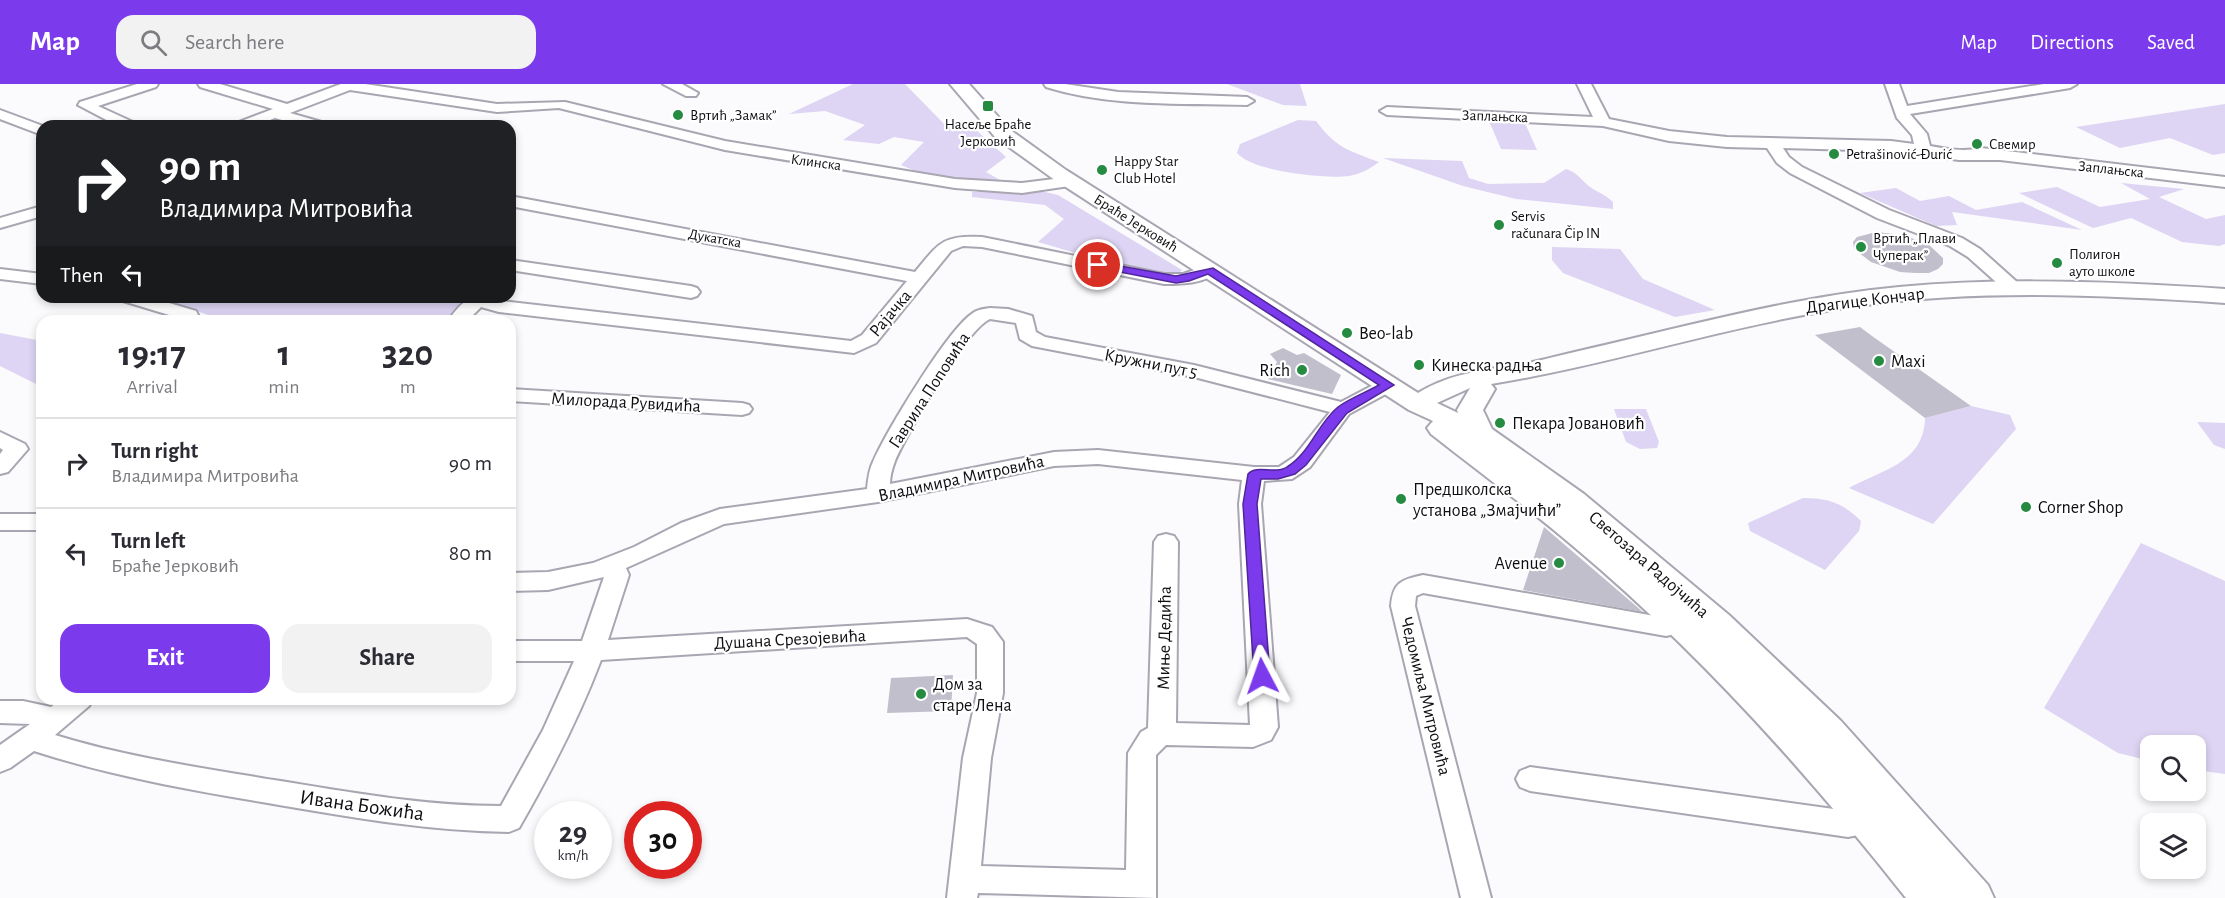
<!DOCTYPE html>
<meta charset="utf-8">
<style>
:root{--surface:#fff;--page:#f2f2f3;--text:#2b2b33;--muted:#7c7c81;--line:#e1e1e2;--accent:#7c3aed}
body{margin:0;font-family:"Alegreya Sans",sans-serif;background:var(--page);color:var(--text);height:100vh;display:flex;flex-direction:column;font-size:22px;white-space:nowrap}
*{box-sizing:border-box;margin:0}
p{font-size:20px;color:var(--muted)}
.icon{flex:none;width:33px;height:33px;fill:none;stroke:currentColor;stroke-width:2;stroke-linecap:round;stroke-linejoin:round}
.map{position:relative;flex:1;overflow:hidden}
.sheet{position:absolute;left:36px;top:231px;width:480px;height:390px;display:flex;flex-direction:column;background:var(--surface);border-radius:18px;box-shadow:0 3px 9px #0003}
.sheet>*{flex:none}
.hud{position:absolute;left:36px;top:36px;width:480px;height:183px;border-radius:18px;box-shadow:0 3px 9px #0003;background:#202124;color:#fff;overflow:hidden}
.fabs{position:absolute;left:2140px;top:651px;display:grid;gap:12px}
.fabs a{display:grid;place-items:center;width:66px;height:66px;border-radius:12px;background:var(--surface);box-shadow:0 3px 9px #0003;font-size:30px}
.speed{position:absolute;left:534px;top:717px;display:flex;gap:12px;font-size:30px;font-weight:700;text-align:center}
.speed>*{display:grid;place-content:center;width:78px;height:78px;border-radius:50%;background:var(--surface);box-shadow:0 3px 9px #0003;line-height:1}
.speed small{font-size:15px;font-weight:400}
.speed .limit{border:9px solid #d22;background:#fff;color:#111}
.pin{position:absolute;display:grid;place-items:center;width:51px;height:51px;color:#fff;margin:-26px;border:3px solid #fff;border-radius:50%;box-shadow:0 2px 6px #0007}
.me{position:absolute;width:66px;margin:-33px;rotate:356deg;stroke-linejoin:round;filter:drop-shadow(0 0 4px #0008)}
.turn{display:flex;align-items:center;gap:21px;height:126px;padding:0 24px;font-size:27px}
.turn .icon{width:78px;height:78px;stroke-width:2.5}
.turn b{display:block;font-size:42px;line-height:51px}
.then{display:flex;align-items:center;height:57px;padding:0 24px;background:#0003;gap:12px;font-size:22px}
.eta{display:flex;justify-content:space-evenly;align-items:center;height:102px;text-align:center}
.eta b{font-size:36px;font-weight:600;line-height:42px}
.button{display:flex;gap:12px;margin-top:auto;padding:12px 24px}
.button a{flex:1;height:69px;border-radius:18px;background:var(--accent);color:#fff;font-size:24px;font-weight:600;line-height:69px;text-align:center}
.button a+a{background:var(--page);color:var(--text)}
ul{padding:0;list-style:none}
li{display:flex;align-items:center;gap:18px;height:90px;padding:0 24px;border-top:2px solid var(--line)}
li div{flex:1}
li b{display:block;font-size:22px}
li em{font-style:normal}
header{display:flex;align-items:center;gap:36px;box-sizing:border-box;height:84px;padding:0 30px;background:var(--accent);color:#fff}
header strong{font-size:28px}
nav{display:flex;gap:33px;margin-inline-start:auto;font-size:21px}
.search{width:420px;height:54px;background:var(--page);display:flex;align-items:center;gap:15px;box-sizing:border-box;padding:0 21px;border-radius:18px;color:var(--muted);font-size:22px}
.map>svg:first-child{display:block}
.green{fill:#ddd5f3}
.building{fill:#c2bfcc}
.lines{fill:none;stroke-linecap:round;stroke-linejoin:round}
.minor-casing{stroke:#a9a6b2;stroke-width:4}
.major-casing{stroke:#a9a6b2;stroke-width:4}
.minor{fill:#fff;fill-rule:evenodd}
.major{fill:#fff;fill-rule:evenodd}
.route{fill:#7c3aed;stroke:#51269a;stroke-width:1.5}
.poi-dot{fill:#248b41;stroke:#fff;stroke-width:2}
.labels{text-anchor:middle;stroke-width:4.5;stroke-linejoin:round;paint-order:stroke}
.far-poi-label{font-size:15px;fill:#0e0d11;stroke:#fff;text-anchor:start}
.far-street-label{font-size:15px;fill:#0e0d11;stroke:#fff}
.street-label{font-size:18px;fill:#0e0d11;stroke:#fff}
.poi-label{font-size:18px;fill:#0e0d11;stroke:#fff;text-anchor:start}
.near-street-label{font-size:21px;fill:#0e0d11;stroke:#fff}
</style>
<header>
<strong>Map</strong>
<div class="search"><svg class="icon" aria-label="search" viewBox="0 0 24 24"><circle cx="10" cy="10" r="6"/><path d="M15 15l6 6"/></svg>Search here</div>
<nav><a>Map</a><a>Directions</a><a>Saved</a></nav>
</header>
<div class="map">
<svg width="2225" height="814" viewBox="0 0 2225 814">
<rect width="100%" height="100%" fill="#fbfafd"/>
<!-- green -->
<g class="green">
<polygon points="853,0 905,0 946,42 975,45 1006,73 986,88 1000,96 997,101 935,95 901,81 924,58 894,53 879,60 843,56 865,41 825,27 789,30"/>
<polygon points="1227,0 1300,0 1307,22 1283,21"/>
<polygon points="2225,20 2225,69 2213,71 2170,54 2120,64 2076,43"/>
<path d="M1298,36L1316,37C1335,63 1349,67 1379,78C1370,85 1360,90 1349,92C1324,95 1254,88 1237,69L1240,60Z"/>
<polygon points="1489,37 1524,37 1537,66 1501,65"/>
<path d="M1383,74L1462,77L1469,94L1488,100L1544,99L1566,85C1579,89 1582,98 1593,105C1600,109 1607,112 1613,118V125L1516,115L1463,102Z"/>
<polygon points="2121,99 2184,105 2159,113 2206,135 2225,131 2225,160 2219,162 2182,158 2131,134 2093,144 2019,109 2057,103 2100,123 2150,115"/>
<polygon points="1896,104 1920,117 1949,112 1976,126 2022,118 2082,146 1952,128 1957,141 1936,142 1860,109"/>
<path d="M1036,106L1058,111L1182,186L1179,189C1132,191 1083,170 1038,158L1064,135L1045,121L972,113V108Z"/>
<polygon points="1552,163 1620,165 1643,195 1715,226 1675,233 1563,189 1552,176"/>
<polygon points="156,213 476,213 466,216 451,237 235,237 217,234"/>
<polygon points="0,249 42,257 42,303 0,282"/>
<path d="M1971,322L2010,331L2016,345L1933,440L1849,404C1882,386 1924,379 1925,334Z"/>
<polygon points="1614,325 1646,325 1659,358 1657,364 1640,365 1626,358"/>
<polygon points="2197,338 2225,339 2225,365 2214,361"/>
<path d="M1803,414C1828,414 1843,419 1861,437L1859,447L1825,486L1750,447L1748,439Z"/>
<polygon points="2141,459 2225,497 2225,690 2196,686 2196,662 2151,662 2151,677 2118,669 2044,624"/>
</g>
<!-- building -->
<g class="building">
<polygon points="1876,148 1904,151 1929,161 1943,174 1943,180 1938,185 1929,189 1915,189 1900,188 1871,178 1854,165 1853,158 1857,153"/>
<polygon points="1860,243 1872,252 1971,322 1925,334 1815,251"/>
<polygon points="1283,264 1297,271 1304,269 1341,291 1332,310 1268,295 1277,278 1270,270"/>
<polygon points="1544,443 1643,528 1523,506"/>
<polygon points="953,591 951,627 887,629 891,594"/>
</g>
<g class="lines">
<defs>
<g id="minor">
<polygon points="137,0 158,0 156,3 98,22 135,39 137,42 118,42 78,21 80,18"/>
<polygon points="198,0 220,0 287,20 341,0 365,0 497,20 565,18 725,57 955,95 1022,99 1070,93 1078,98 1076,101 1022,109 955,104 725,66 559,24 497,28 350,6 290,29 325,39 327,42 303,42 275,34 255,42 234,42 236,39 273,25 200,3"/>
<polygon points="663,0 682,0 698,9 696,12 686,12"/>
<path d="M1044,0H1065L1118,8L1247,13L1254,17L1247,21C1181,19 1110,23 1046,3Z"/>
<path d="M1577,0H1591L1609,35L1669,47L1727,53L1891,57L1914,60L1912,51L1897,34L1885,0H1899L1907,22L2044,0H2077L2070,4L1910,30L1927,50L1930,62C1947,65 1964,68 1981,64L2225,93V103L2000,76H1959L1891,67L1783,64L1789,73L1802,83L1889,126L1962,154L1980,165L2018,199L2021,203L2018,207H2006L1968,173L1950,162L1877,134L1790,89L1777,79L1767,64L1727,63L1669,57L1603,42L1387,31L1380,27L1387,23L1593,33Z"/>
<polygon points="0,26 43,42 42,51 0,35"/>
<path d="M510,112L915,188C939,159 942,151 982,153L1164,190H1183L1209,181L1215,182L1218,186C1207,200 1181,200 1164,200L982,163L963,162L951,167L876,259L854,269L499,228L481,223L467,237H448C465,212 475,209 501,217L851,257L862,251L907,197L510,122Z"/>
<polygon points="42,122 42,132 0,144 0,134"/>
<polygon points="510,176 691,202 697,204 700,208 697,212 691,214 510,186"/>
<polygon points="0,185 42,190 42,200 0,195"/>
<polygon points="121,213 149,213 196,227 198,231 196,235 189,237 123,217"/>
<path d="M990,224L1008,225L1032,232L1036,248L1045,253L1194,281L1341,318L1381,297H1395L1398,301L1395,305L1349,330L1310,383L1292,395L1264,397L1261,420L1278,643L1271,656L1253,663L1166,661L1156,671V814L978,809L977,814H947L963,674L977,609V560L967,553L601,576C579,634 550,690 519,744L509,748C431,747 355,734 279,721C196,707 114,693 34,667L10,684L0,688V661L30,640L0,639V617H23L51,623L61,615H93L89,622L55,651C126,673 201,684 274,696C349,708 424,722 501,722L543,646L574,577H510V557H582L604,493L548,506L510,507V489L548,488L593,479L634,463L681,439L720,425L867,405C868,395 869,386 873,378C886,348 948,245 973,229C978,225 985,225 990,224ZM990,235L1016,239L1020,255L1032,262L1194,293L1330,328L1294,373L1279,383H1254L1098,366L1054,368L890,400C890,392 892,385 895,377C906,351 966,245 990,235ZM1098,380L1242,396L1239,420L1250,641L1176,639L1178,458L1174,452L1166,450L1158,452L1154,458L1148,644L1141,648L1128,669L1126,786L981,782L991,674L1003,609V558L992,543L967,535L608,556L629,491L626,484L724,440L878,418L1054,382Z"/>
<polygon points="510,305 742,319 749,321 752,325 749,329 742,331 510,317"/>
<polygon points="0,348 25,360 28,365 8,388 0,390 0,370 3,366 0,364"/>
<rect x="0" y="430" width="42" height="16"/>
<path d="M1423,491L1666,534L1679,531L1688,533L1692,540L1688,547L1666,552L1423,509L1416,512L1415,522L1491,814H1461L1391,522C1393,498 1401,496 1423,491Z"/>
<polygon points="1530,683 1848,727 1868,725 1878,729 1883,738 1878,747 1848,753 1530,707 1520,703 1516,695 1520,687"/>
</g>
<path id="major" d="M950,0H969L1009,45L1066,86L1418,309C1450,289 1486,286 1522,280C1541,277 1560,271 1579,267C1685,243 1791,213 1899,203C2007,193 2117,198 2225,205V219C2103,211 1980,205 1859,222C1734,239 1615,280 1491,300L1495,305L1483,326L1492,345L1584,410L1729,531L1841,637L1988,801L1994,814H1906C1806,687 1697,566 1573,462C1527,423 1478,387 1431,350L1427,344L1433,337L1409,326L1052,94L995,53ZM1470,304L1457,326L1458,329L1437,319Z"/>
</defs>
<!-- minor casing -->
<use href="#minor" class="minor-casing"/>
<!-- major casing -->
<use href="#major" class="major-casing"/>
<!-- minor -->
<use href="#minor" class="minor"/>
<!-- major -->
<use href="#major" class="major"/>
</g>
<!-- route -->
<path class="route" d="M1098,178L1176,192L1213,184L1394,301L1347,329L1306,381L1295,390L1278,395H1261L1257,420L1270,592L1268,596H1257L1254,592L1243,420L1248,390C1257,380 1275,391 1287,383C1310,369 1318,339 1338,323C1350,314 1367,308 1379,301L1208,190L1189,197L1176,199L1094,183V179Z"/>
<!-- markers -->
<g class="poi-dot">
<rect x="982" y="16" width="12" height="12" rx="3"/>
<circle cx="678" cy="31" r="6"/>
<circle cx="1977" cy="60" r="6"/>
<circle cx="1834" cy="70" r="6"/>
<circle cx="1102" cy="86" r="6"/>
<circle cx="1499" cy="141" r="6"/>
<circle cx="1861" cy="163" r="6"/>
<circle cx="2057" cy="179" r="6"/>
<circle cx="1347" cy="249" r="6"/>
<circle cx="1879" cy="277" r="6"/>
<circle cx="1419" cy="281" r="6"/>
<circle cx="1302" cy="286" r="6"/>
<circle cx="1500" cy="339" r="6"/>
<circle cx="1401" cy="415" r="6"/>
<circle cx="2026" cy="423" r="6"/>
<circle cx="1559" cy="479" r="6"/>
<circle cx="921" cy="610" r="6"/>
</g>
<g class="labels">
<!-- far-poi labels -->
<g class="far-poi-label">
<text x="690" y="36">Вртић „Замак”</text>
<text x="988" y="45" text-anchor="middle">Насеље Браће<tspan x="988" dy="17">Јерковић</tspan></text>
<text x="1989" y="65">Свемир</text>
<text x="1846" y="75">Petrašinović-Đurić</text>
<text x="1114" y="82">Happy Star<tspan x="1114" dy="17">Club Hotel</tspan></text>
<text x="1511" y="137">Servis<tspan x="1511" dy="17">računara Čip IN</tspan></text>
<text x="1873" y="159">Вртић „Плави<tspan x="1873" dy="17">Чуперак”</tspan></text>
<text x="2069" y="175">Полигон<tspan x="2069" dy="17">ауто школе</tspan></text>
</g>
<!-- far-street labels -->
<g class="far-street-label">
<text transform="translate(1495 32) rotate(2)" y="5">Заплањска</text>
<text transform="translate(816 78) rotate(8)" y="5">Клинска</text>
<text transform="translate(2111 85) rotate(6)" y="5">Заплањска</text>
<text transform="translate(1136 139) rotate(32)" y="5">Браће Јерковић</text>
<text transform="translate(715 154) rotate(10)" y="5">Дукатска</text>
</g>
<!-- street labels -->
<g class="street-label">
<text transform="translate(1865 216) rotate(-7)" y="6">Драгице Кончар</text>
<text transform="translate(890 229) rotate(-50)" y="6">Рајачка</text>
<text transform="translate(1151 279) rotate(11)" y="6">Кружни пут 5</text>
<text transform="translate(929 306) rotate(-57)" y="6">Гаврила Поповића</text>
<text transform="translate(626 318) rotate(3)" y="6">Милорада Рувидића</text>
<text transform="translate(961 394) rotate(-12)" y="6">Владимира Митровића</text>
<text transform="translate(1649 480) rotate(41)" y="6">Светозара Радојчића</text>
<text transform="translate(1164 554) rotate(-89)" y="6">Миње Дедића</text>
<text transform="translate(790 555) rotate(-3)" y="6">Душана Срезојевића</text>
<text transform="translate(1426 612) rotate(76)" y="6">Чедомиља Митровића</text>
</g>
<!-- poi labels -->
<g class="poi-label">
<text x="1359" y="255">Beo-lab</text>
<text x="1891" y="283">Maxi</text>
<text x="1431" y="287">Кинеска радња</text>
<text x="1290" y="292" text-anchor="end">Rich</text>
<text x="1512" y="345">Пекара Јовановић</text>
<text x="1413" y="411">Предшколска<tspan x="1413" dy="21">установа „Змајчићи”</tspan></text>
<text x="2038" y="429">Corner Shop</text>
<text x="1547" y="485" text-anchor="end">Avenue</text>
<text x="933" y="606">Дом за<tspan x="933" dy="21">старе Лена</tspan></text>
</g>
<!-- near-street labels -->
<g class="near-street-label">
<text transform="translate(362 721) rotate(8)" y="7">Ивана Божића</text>
</g>
</g>
</svg>
<div class="fabs">
<a><svg class="icon" aria-label="search" viewBox="0 0 24 24"><circle cx="10" cy="10" r="6"/><path d="M15 15l6 6"/></svg></a>
<a><svg class="icon" aria-label="layers" viewBox="0 0 24 24"><path d="M12 4l9 5-9 5-9-5zM3 14l9 5 9-5"/></svg></a>
</div>
<div class="speed"><div>29<small>km/h</small></div><div class="limit">30</div></div>
<div class="pin" style="left:1098px;top:181px;background:#d93025"><svg class="icon" aria-label="arrive" viewBox="0 0 24 24"><path d="M6 21V4h12l-3 4 3 4H6"/></svg></div>
<svg class="me" style="left:1262px;top:592px" viewBox="-20 -20 40 40"><path d="M0-17L14 15 0 8-14 15z" fill="#7c3aed" stroke="#fff" stroke-width="4"/></svg>
<div class="hud">
<div class="turn"><svg class="icon" aria-label="right" viewBox="0 0 24 24"><path d="M7 20v-9h11M14 6l5 5-5 5"/></svg><div><b>90 m</b>Владимира Митровића</div></div>
<div class="then">Then<svg class="icon" aria-label="left" viewBox="0 0 24 24"><path d="M17 20v-9H6M10 6l-5 5 5 5"/></svg></div>
</div>
<section class="sheet">
<div class="eta">
<div><b>19:17</b><p>Arrival</p></div>
<div><b>1</b><p>min</p></div>
<div><b>320</b><p>m</p></div>
</div>
<ul>
<li><svg class="icon" aria-label="right" viewBox="0 0 24 24"><path d="M7 20v-9h11M14 6l5 5-5 5"/></svg><div><b>Turn right</b><p>Владимира Митровића</p></div><em>90 m</em></li>
<li><svg class="icon" aria-label="left" viewBox="0 0 24 24"><path d="M17 20v-9H6M10 6l-5 5 5 5"/></svg><div><b>Turn left</b><p>Браће Јерковић</p></div><em>80 m</em></li>
</ul>
<div class="button"><a>Exit</a><a>Share</a></div>
</section>
</div>
